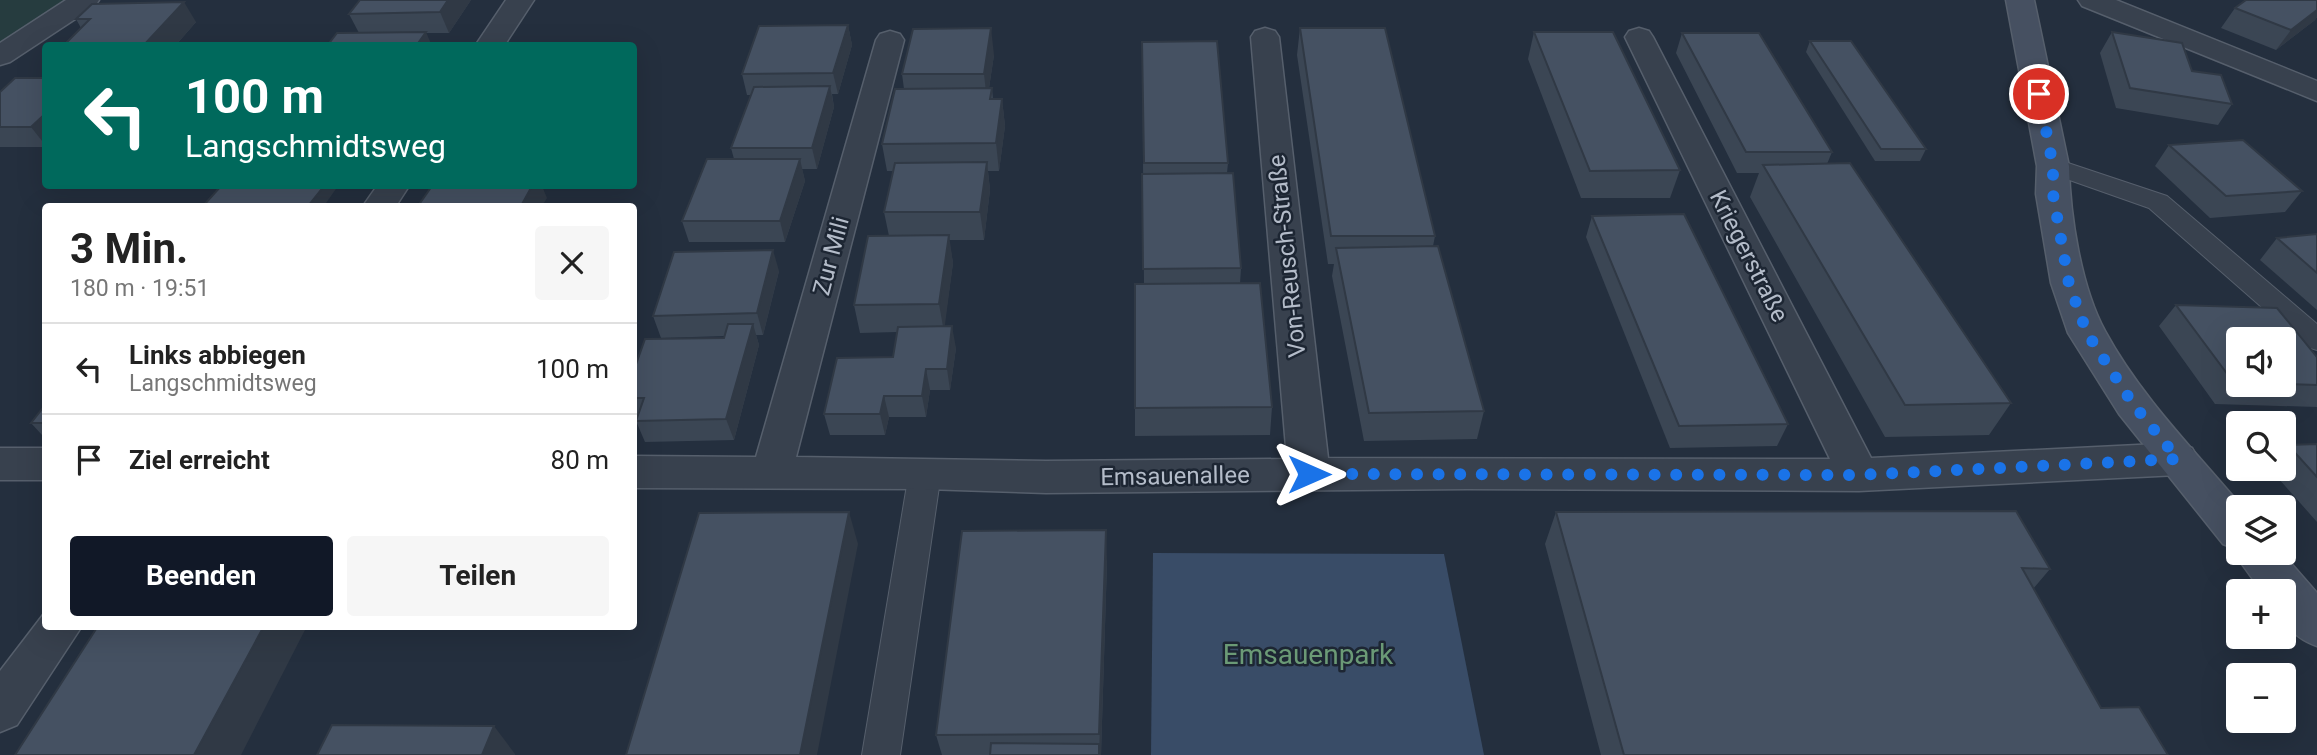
<!DOCTYPE html>
<html lang="de">
<meta charset="utf-8">
<style>
:root{--surface:#fff;--page:#f6f6f6;--text:#222;--muted:#767676;--line:#e0e0e0;--accent:#111827}
body{margin:0;font-family:Roboto,sans-serif;background:var(--page);color:var(--text);height:100vh;display:flex;flex-direction:column;font-size:26px;white-space:nowrap}
*{box-sizing:border-box;margin:0}
p{font-size:23px;color:var(--muted)}
.icon{flex:none;width:38px;height:38px;fill:none;stroke:currentColor;stroke-width:2;stroke-linecap:round;stroke-linejoin:round}
.map{position:relative;flex:1;overflow:hidden}
.sheet{position:absolute;left:42px;top:203px;width:595px;height:427px;display:flex;flex-direction:column;background:var(--surface);border-radius:7px;box-shadow:0 7px 28px #0002}
.sheet>*{flex:none}
.top-card{position:absolute;left:42px;top:42px;width:595px;height:147px;border-radius:7px;box-shadow:0 7px 28px #0002;background:#00695c;color:#fff;overflow:hidden}
.controls{position:absolute;left:2226px;top:327px;display:grid;gap:14px}
.controls a{display:grid;place-items:center;width:70px;height:70px;border-radius:7px;background:var(--surface);box-shadow:0 7px 28px #0002;font-size:35px}
.pin{position:absolute;display:grid;place-items:center;width:60px;height:60px;color:#fff;margin:-30px;border:4px solid #fff;border-radius:50%;box-shadow:0 2px 7px #0007}
.me{position:absolute;width:77px;margin:-38px;rotate:90deg;stroke-linejoin:round;filter:drop-shadow(0 0 5px #0008)}
.turn{display:flex;align-items:center;gap:24px;height:147px;padding:0 28px;font-size:32px}
.turn .icon{width:91px;height:91px;stroke-width:2.5}
.turn b{display:block;font-size:49px;line-height:60px}
.round{display:grid;place-items:center;flex:none;width:74px;height:74px;border-radius:7px;background:var(--page)}
.overview{display:flex;align-items:center;justify-content:space-between;height:119px;padding:0 28px}
h1{font-size:42px;font-weight:700;line-height:52px}
.cta{display:flex;gap:14px;margin-top:auto;padding:14px 28px}
.cta a{flex:1;height:80px;border-radius:7px;background:var(--accent);color:#fff;font-size:28px;font-weight:700;line-height:80px;text-align:center}
.cta a+a{background:var(--page);color:var(--text)}
ul{padding:0;list-style:none}
li{display:flex;align-items:center;gap:21px;height:91px;padding:0 28px;border-top:2px solid var(--line)}
li div{flex:1}
li b{display:block;font-size:26px}
li em{font-style:normal}
.map>svg:first-child{display:block}
.green{fill:#263c3f}
.water{fill:#394c67}
.lines{fill:none;stroke-linecap:round;stroke-linejoin:round}
.lane-casing{stroke:#565f6c;stroke-width:2}
.street-casing{stroke:#565f6c;stroke-width:3}
.secondary-casing{stroke:#565f6c;stroke-width:3}
.lane{fill:#38414e;fill-rule:evenodd}
.street{fill:#38414e;fill-rule:evenodd}
.secondary{fill:#465061;fill-rule:evenodd}
.wall{fill:#3b4654;fill-rule:evenodd}
.shaded-wall{fill:#303945}
.building{fill:#455162;stroke:#303945;stroke-width:2}
.route{stroke:#1a73e8;stroke-width:12;stroke-dasharray:0 21.6}
.labels{text-anchor:middle;stroke-width:5;stroke-linejoin:round;paint-order:stroke}
.street-label{font-size:24px;fill:#b4bcc9;stroke:#1d2633}
.near-park-label{font-size:28px;fill:#6b9a76;stroke:#1d2633}
</style>
<div class="map">
<svg width="2317" height="755" viewBox="0 0 2317 755">
<rect width="100%" height="100%" fill="#242f3e"/>
<!-- green -->
<polygon class="green" points="0,0 83,0 0,51"/>
<!-- water -->
<polygon class="water" points="1153,553 1444,554 1484,755 1151,755"/>
<g class="lines">
<defs>
<g id="lane">
<polygon points="2053,158 2167,196 2317,324 2317,350 2307,347 2149,208 2044,171 2040,166 2044,161"/>
<polygon points="925,461 936,464 941,473 900,755 862,755 909,473 914,464"/>
</g>
<g id="street">
<polygon points="66,0 99,0 95,6 10,62 0,65 0,43"/>
<polygon points="506,0 534,0 504,46 475,46"/>
<polygon points="2078,0 2116,0 2317,81 2317,101 2082,6"/>
<polygon points="1265,28 1275,31 1279,37 1328,458 1830,459 1625,37 1629,31 1639,28 1649,31 1653,37 1871,458 2178,443 2192,448 2198,459 2192,470 2178,475 1859,491 1467,489 1046,493 925,489 634,488 634,456 756,457 876,40 880,34 890,31 900,34 904,40 796,457 1046,461 1287,459 1251,37 1255,31"/>
<polygon points="377,186 409,186 396,206 363,206"/>
<rect x="0" y="448" width="46" height="32"/>
<polygon points="46,611 46,626 82,626 17,725 0,732 0,671"/>
</g>
<path id="secondary" d="M2006,0H2034L2069,166C2070,216 2081,287 2105,331C2140,396 2196,452 2243,508H2238V553H2282L2317,593V646C2287,635 2284,621 2284,592H2262L2234,553L2236,549L2223,544L2119,414L2068,333L2051,283L2036,194L2037,166Z"/>
</defs>
<!-- lane casing -->
<use href="#lane" class="lane-casing"/>
<!-- street casing -->
<use href="#street" class="street-casing"/>
<!-- secondary casing -->
<use href="#secondary" class="secondary-casing"/>
<!-- lane -->
<use href="#lane" class="lane"/>
<!-- street -->
<use href="#street" class="street"/>
<!-- secondary -->
<use href="#secondary" class="secondary"/>
</g>
<!-- wall -->
<g class="wall">
<polygon points="471,0 449,33 359,33 349,14"/>
<polygon points="2317,0 2317,17 2315,20 2276,50 2221,28 2235,8"/>
<polygon points="92,4 196,22 175,46 63,46 81,28 76,19"/>
<polygon points="848,25 852,45 838,94 832,94 834,107 817,169 802,169 805,181 785,242 689,242 682,221 734,159 731,148 751,95 747,95 742,74"/>
<polygon points="1300,28 1435,236 1433,246 1484,411 1477,439 1364,441 1332,276 1334,264 1328,264 1297,55"/>
<polygon points="1534,32 1680,170 1670,198 1581,198 1528,59"/>
<polygon points="2112,32 2192,71 2232,104 2218,125 2116,108 2100,53"/>
<polygon points="1682,33 1832,152 1827,164 2011,403 1989,435 1885,437 1750,197 1759,173 1737,173 1676,53"/>
<polygon points="1810,41 1926,149 1920,161 1875,161 1806,52"/>
<polygon points="1142,42 1228,163 1227,173 1241,268 1240,284 1272,407 1270,435 1135,436 1135,408 1144,284"/>
<polygon points="994,55 989,88 992,88 993,99 1002,99 1005,126 999,171 988,171 990,190 984,240 949,240 953,263 944,327 956,348 950,390 930,390 926,417 889,417 885,435 830,435 824,414 893,357 897,332 860,333 854,305 889,236 884,212 893,171 887,171 882,144 904,89 902,74"/>
<polygon points="46,78 46,147 0,147 0,92"/>
<polygon points="2169,145 2302,191 2285,212 2210,218 2155,166"/>
<polygon points="1592,216 1788,424 1777,446 1670,448 1586,237"/>
<polygon points="2317,234 2317,310 2260,260 2277,238"/>
<polygon points="779,271 763,335 756,335 759,345 734,440 645,442 636,421 637,420 634,420 634,370 724,338 725,336 661,338 653,316"/>
<path d="M2176,305L2277,308L2317,357V407L2215,404L2159,326ZM2238,340H2284V385H2238Z"/>
<polygon points="46,404 46,435 42,435 31,423"/>
<polygon points="2317,444 2317,522 2270,469 2284,469 2284,450 2288,445"/>
<polygon points="1556,512 2050,569 2033,589 2101,708 2168,755 1601,755 1545,544"/>
<polygon points="1107,562 1101,755 942,755 936,735"/>
</g>
<!-- shaded-wall -->
<g class="shaded-wall">
<polygon points="448,0 471,0 449,33 440,12"/>
<polygon points="184,2 196,22 175,46 143,46"/>
<polygon points="2317,10 2317,17 2315,20 2276,50 2291,30"/>
<polygon points="848,25 852,45 838,94 833,73"/>
<polygon points="991,28 994,55 987,101 984,74"/>
<polygon points="426,32 432,46 416,46"/>
<polygon points="830,86 834,107 817,169 812,148"/>
<polygon points="1002,99 1005,126 999,171 996,143"/>
<polygon points="46,113 46,146 31,127"/>
<polygon points="800,159 805,181 785,242 780,221"/>
<polygon points="987,162 990,190 984,240 980,212"/>
<polygon points="324,186 338,186 324,206 308,206"/>
<polygon points="532,186 542,186 547,198 542,206 521,206"/>
<polygon points="949,235 953,263 944,332 939,304"/>
<polygon points="773,250 779,271 763,335 757,313"/>
<polygon points="753,324 759,345 734,440 726,419"/>
<polygon points="952,326 956,348 950,390 947,369"/>
<polygon points="926,369 930,390 926,417 922,396"/>
<polygon points="884,396 889,417 885,435 880,414"/>
<polygon points="849,512 858,544 817,755 800,755"/>
<polygon points="1106,530 1107,562 1101,755 1099,755"/>
<polygon points="264,626 307,626 241,755 194,755"/>
<polygon points="494,726 515,754 515,755 482,755"/>
</g>
<!-- building -->
<g class="building">
<polygon points="360,0 448,0 440,12 349,14"/>
<polygon points="2246,0 2317,0 2317,10 2291,30 2235,8"/>
<polygon points="184,2 143,46 63,46 90,19 76,19 92,4"/>
<polygon points="848,25 833,73 742,74 759,26"/>
<polygon points="991,28 984,74 902,74 913,29"/>
<polygon points="1300,28 1385,28 1435,236 1331,236"/>
<polygon points="426,32 416,46 327,46 337,33"/>
<polygon points="1534,32 1613,32 1680,170 1590,171"/>
<polygon points="2112,32 2182,43 2192,71 2221,75 2232,104 2130,88"/>
<polygon points="1682,33 1759,33 1832,152 1746,152"/>
<polygon points="1217,41 1228,163 1144,163 1142,42"/>
<polygon points="1810,41 1851,41 1926,149 1881,149"/>
<polygon points="519,44 599,44 598,46 518,46"/>
<polygon points="15,78 46,78 46,113 31,127 0,127 0,92"/>
<polygon points="830,86 812,148 731,148 754,87"/>
<polygon points="992,88 990,99 1002,99 996,143 882,144 895,89"/>
<polygon points="2243,140 2302,191 2226,196 2169,145"/>
<polygon points="707,159 800,159 780,221 682,221"/>
<polygon points="987,162 980,212 884,212 895,163"/>
<polygon points="1850,163 2011,403 1905,405 1763,165"/>
<polygon points="1233,173 1241,268 1143,269 1142,174"/>
<polygon points="221,186 324,186 308,206 203,206"/>
<polygon points="432,186 532,186 521,206 418,206"/>
<polygon points="1684,214 1788,424 1679,426 1592,216"/>
<polygon points="2317,234 2317,273 2277,238"/>
<polygon points="949,235 939,304 854,305 868,236"/>
<polygon points="1438,246 1484,411 1369,413 1336,248"/>
<polygon points="773,250 757,313 653,316 674,252"/>
<polygon points="1260,283 1272,407 1135,408 1135,284"/>
<polygon points="2176,305 2277,308 2317,357 2317,385 2284,384 2284,340 2238,340 2238,383 2234,383"/>
<polygon points="728,324 753,324 726,419 636,421 644,398 634,398 634,370 645,339 724,338"/>
<polygon points="952,326 947,369 926,369 922,396 884,396 880,414 824,414 837,358 893,357 898,327"/>
<polygon points="46,404 46,423 31,423"/>
<polygon points="2317,444 2317,477 2288,445"/>
<polygon points="2016,511 2050,569 2022,568 2101,708 2139,707 2168,755 1624,755 1556,512"/>
<polygon points="849,512 800,755 626,755 699,513"/>
<polygon points="1106,530 1099,734 936,735 962,531"/>
<polygon points="98,626 264,626 194,755 15,755"/>
<polygon points="332,725 494,726 482,755 317,755"/>
<polygon points="991,743 1099,744 1099,755 990,755"/>
</g>
<g class="lines">
<!-- route -->
<polyline class="route" points="1309,474 1858,475 2178,459 2133,404 2087,333 2069,284 2053,194 2053,166 2039,94"/>
</g>
<g class="labels">
<!-- street labels -->
<g class="street-label">
<text transform="translate(831 256) rotate(-75)" y="8">Zur Mili</text>
<text transform="translate(1287 256) rotate(-96)" y="8">Von-Reusch-Straße</text>
<text transform="translate(1749 256) rotate(63)" y="8">Kriegerstraße</text>
<text transform="translate(1175 476) rotate(-1)" y="8">Emsauenallee</text>
</g>
<!-- near-park labels -->
<g class="near-park-label">
<text x="1308" y="664">Emsauenpark</text>
</g>
</g>
</svg>
<div class="controls">
<a><svg class="icon" aria-label="sound" viewBox="0 0 24 24"><path d="M4 9h4l5-4v14l-5-4H4zM17 9q2 3 0 6"/></svg></a>
<a><svg class="icon" aria-label="search" viewBox="0 0 24 24"><circle cx="10" cy="10" r="6"/><path d="M15 15l6 6"/></svg></a>
<a><svg class="icon" aria-label="layers" viewBox="0 0 24 24"><path d="M12 4l9 5-9 5-9-5zM3 14l9 5 9-5"/></svg></a>
<a>+</a>
<a>−</a>
</div>
<div class="pin" style="left:2039px;top:94px;background:#d93025"><svg class="icon" aria-label="arrive" viewBox="0 0 24 24"><path d="M6 21V4h12l-3 4 3 4H6"/></svg></div>
<svg class="me" style="left:1309px;top:474px" viewBox="-20 -20 40 40"><path d="M0-17L14 15 0 8-14 15z" fill="#1a73e8" stroke="#fff" stroke-width="4"/></svg>
<div class="top-card">
<div class="turn"><svg class="icon" aria-label="left" viewBox="0 0 24 24"><path d="M17 20v-9H6M10 6l-5 5 5 5"/></svg><div><b>100 m</b>Langschmidtsweg</div></div>
</div>
<section class="sheet">
<div class="overview"><div><h1>3 Min.</h1><p>180 m · 19:51</p></div><a class="round"><svg class="icon" aria-label="close" viewBox="0 0 24 24"><path d="M6 6l12 12M18 6L6 18"/></svg></a></div>
<ul>
<li><svg class="icon" aria-label="left" viewBox="0 0 24 24"><path d="M17 20v-9H6M10 6l-5 5 5 5"/></svg><div><b>Links abbiegen</b><p>Langschmidtsweg</p></div><em>100 m</em></li>
<li><svg class="icon" aria-label="arrive" viewBox="0 0 24 24"><path d="M6 21V4h12l-3 4 3 4H6"/></svg><div><b>Ziel erreicht</b></div><em>80 m</em></li>
</ul>
<div class="cta"><a>Beenden</a><a>Teilen</a></div>
</section>
</div>
